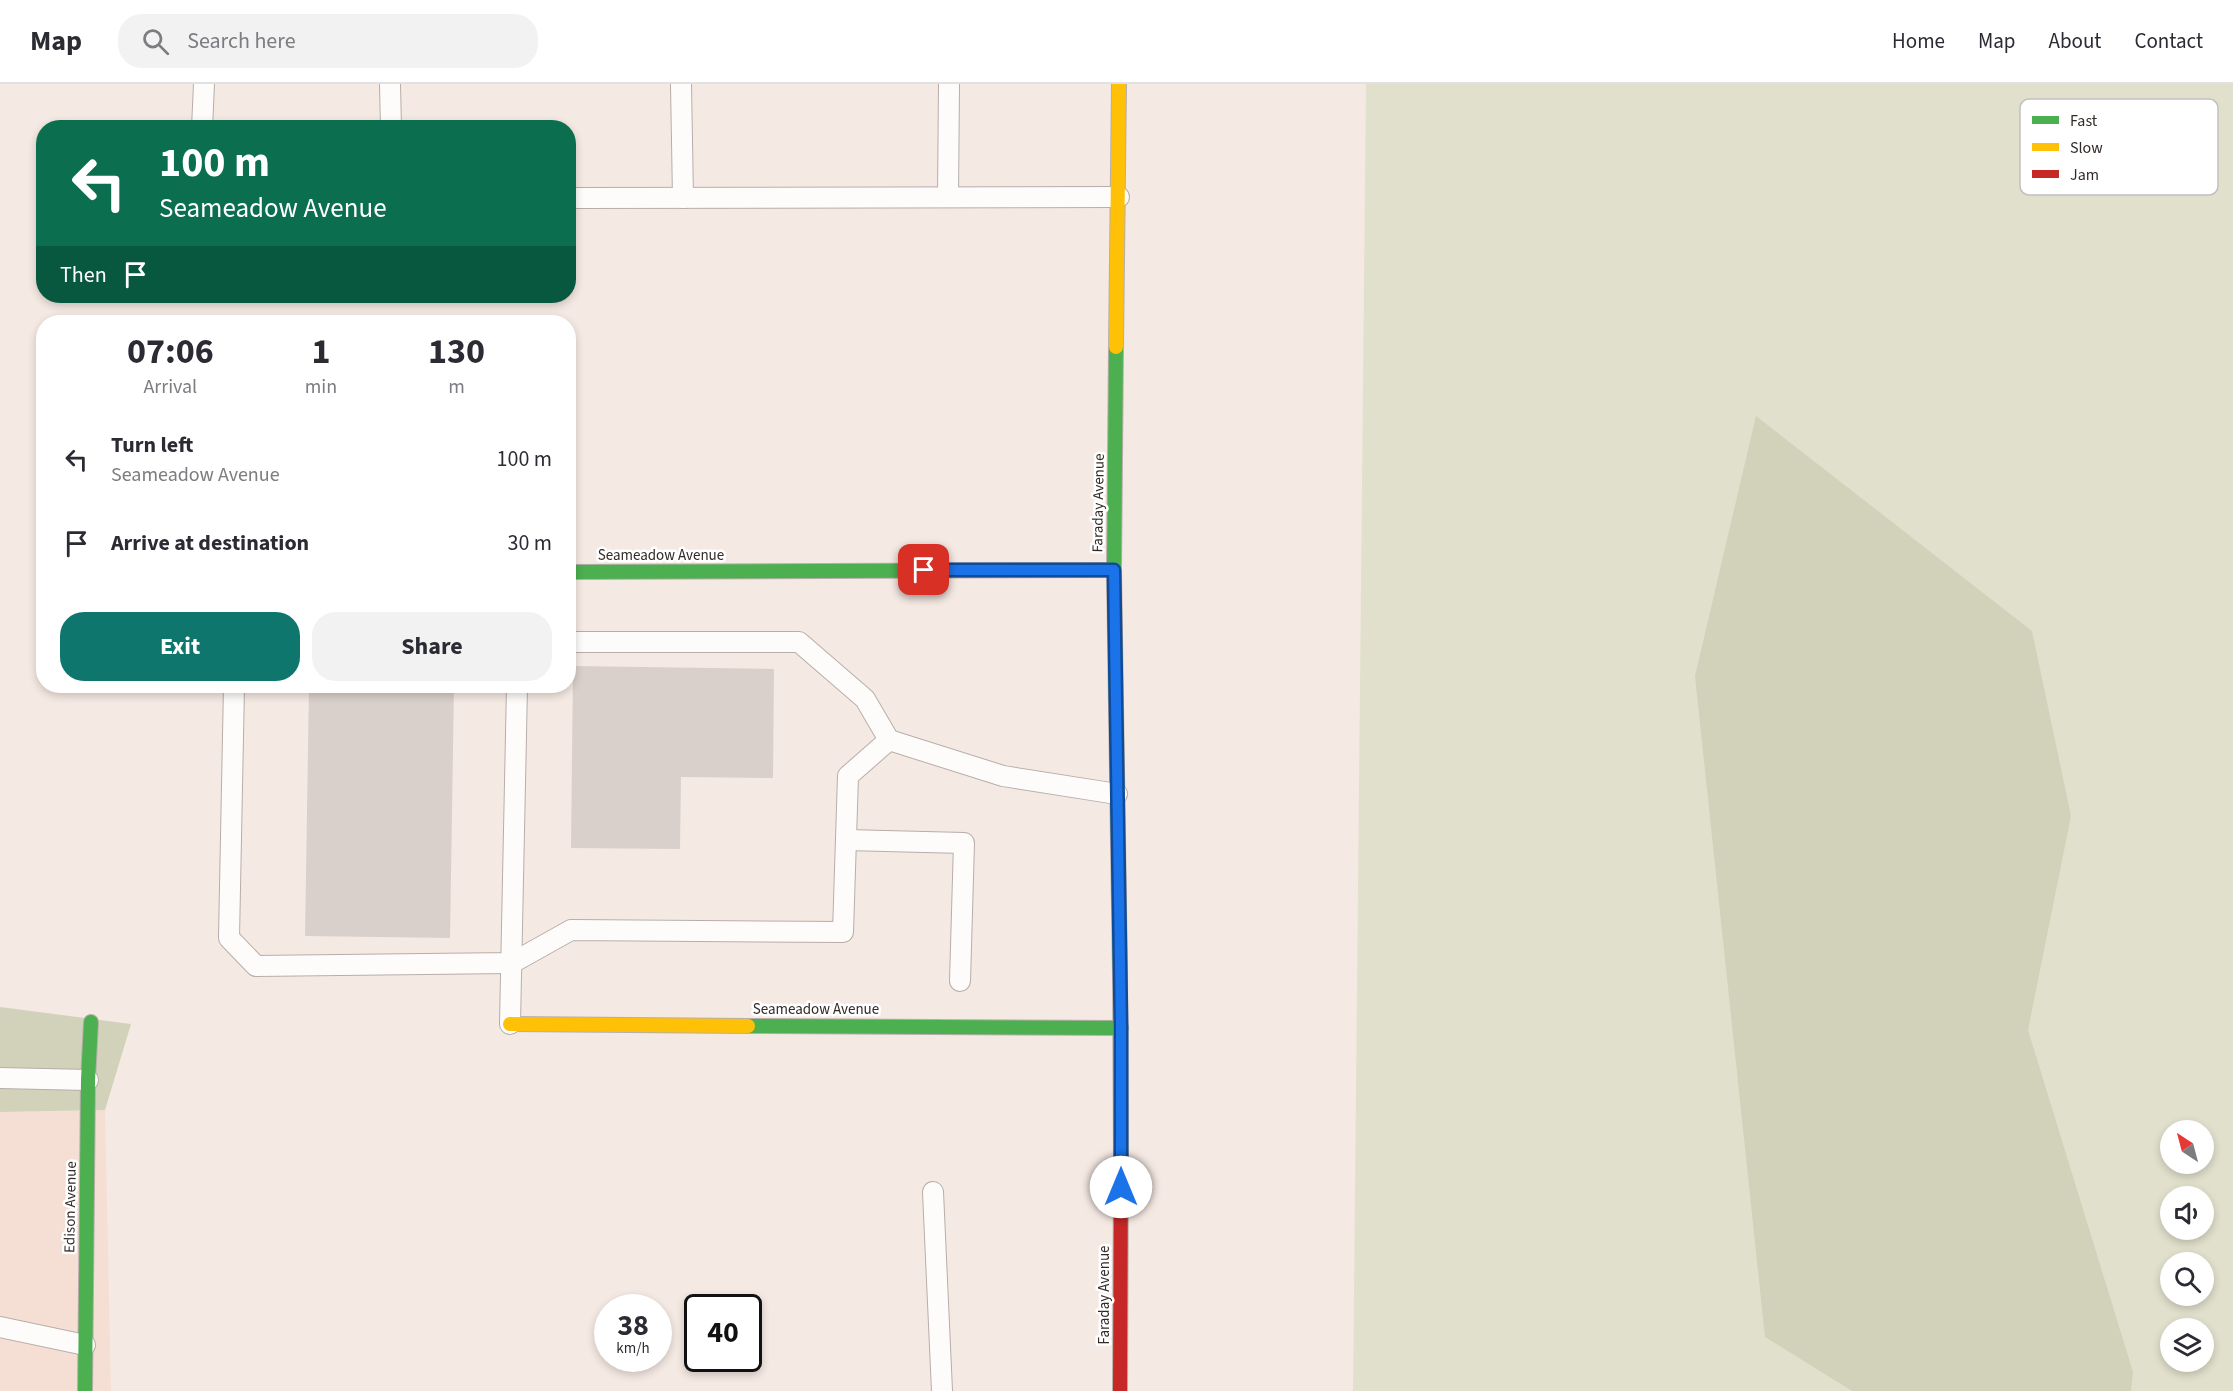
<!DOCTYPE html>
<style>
:root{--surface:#fff;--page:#f2f2f3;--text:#2b2b33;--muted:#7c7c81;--line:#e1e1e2;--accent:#0f766e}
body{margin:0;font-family:"Source Sans 3",sans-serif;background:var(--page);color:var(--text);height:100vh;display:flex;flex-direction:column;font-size:22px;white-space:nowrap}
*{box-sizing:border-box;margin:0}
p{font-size:20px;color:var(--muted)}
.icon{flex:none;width:33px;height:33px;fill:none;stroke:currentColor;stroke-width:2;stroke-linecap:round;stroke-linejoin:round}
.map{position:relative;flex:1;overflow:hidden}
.drawer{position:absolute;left:36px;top:231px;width:540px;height:378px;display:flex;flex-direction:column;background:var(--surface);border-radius:24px;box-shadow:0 3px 9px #0003}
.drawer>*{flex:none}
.hud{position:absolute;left:36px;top:36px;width:540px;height:183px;border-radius:24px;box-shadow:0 3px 9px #0003;background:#0b6e4f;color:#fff;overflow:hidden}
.needle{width:39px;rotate:324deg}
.fabs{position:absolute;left:2160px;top:1036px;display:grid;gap:12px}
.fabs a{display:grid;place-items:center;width:54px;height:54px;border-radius:50%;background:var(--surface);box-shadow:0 3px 9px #0003;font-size:30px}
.speed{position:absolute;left:594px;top:1210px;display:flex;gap:12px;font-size:30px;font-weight:700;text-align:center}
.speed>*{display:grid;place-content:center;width:78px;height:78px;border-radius:50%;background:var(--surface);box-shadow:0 3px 9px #0003;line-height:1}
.speed small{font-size:15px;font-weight:400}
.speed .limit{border:3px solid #111;border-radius:9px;background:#fff;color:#111}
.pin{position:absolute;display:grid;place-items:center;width:51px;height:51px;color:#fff;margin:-26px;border-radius:12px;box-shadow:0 3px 9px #0006}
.me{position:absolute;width:66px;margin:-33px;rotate:0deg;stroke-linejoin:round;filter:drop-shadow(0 0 4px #0008)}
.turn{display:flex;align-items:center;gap:21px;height:126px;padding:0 24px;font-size:27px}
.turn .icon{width:78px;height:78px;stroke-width:2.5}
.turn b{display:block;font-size:42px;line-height:51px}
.then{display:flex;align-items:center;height:57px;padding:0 24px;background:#0003;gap:12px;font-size:22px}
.eta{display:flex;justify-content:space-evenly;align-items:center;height:102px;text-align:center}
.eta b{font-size:36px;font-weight:700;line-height:42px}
.action{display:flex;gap:12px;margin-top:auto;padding:12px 24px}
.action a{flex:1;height:69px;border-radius:24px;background:var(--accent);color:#fff;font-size:24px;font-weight:700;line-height:69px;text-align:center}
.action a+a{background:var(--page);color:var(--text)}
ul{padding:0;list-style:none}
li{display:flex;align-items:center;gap:18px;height:84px;padding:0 24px}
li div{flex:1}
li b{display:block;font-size:22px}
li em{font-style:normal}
header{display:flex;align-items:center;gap:36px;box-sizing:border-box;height:84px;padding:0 30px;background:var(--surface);border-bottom:2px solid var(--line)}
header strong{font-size:28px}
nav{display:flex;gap:33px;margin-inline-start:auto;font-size:21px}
.search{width:420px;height:54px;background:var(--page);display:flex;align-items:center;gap:15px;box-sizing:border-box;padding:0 21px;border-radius:24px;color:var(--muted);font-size:22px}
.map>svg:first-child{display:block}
.built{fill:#f5dfd5}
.green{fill:#e1e0cc;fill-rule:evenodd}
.forest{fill:#d2d1ba}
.building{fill:#dad0cb}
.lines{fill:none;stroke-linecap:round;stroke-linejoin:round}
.lane-casing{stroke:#b7aea9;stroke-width:22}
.fast-casing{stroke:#b7aea9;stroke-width:16}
.slow-casing{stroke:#b7aea9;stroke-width:16}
.jam-casing{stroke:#b7aea9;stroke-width:16}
.lane{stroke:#fefcfb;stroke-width:20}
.fast{stroke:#4caf50;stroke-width:14}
.slow{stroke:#ffc107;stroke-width:14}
.jam{stroke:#c62828;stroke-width:14}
.route-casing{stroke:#114b97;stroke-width:15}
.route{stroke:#1a73e8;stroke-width:10}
.labels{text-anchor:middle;stroke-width:5;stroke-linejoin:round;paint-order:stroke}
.street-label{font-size:15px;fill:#322a26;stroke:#fff}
.key{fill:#fff;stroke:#c2bfbe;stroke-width:1.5}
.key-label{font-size:16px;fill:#322a26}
</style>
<header>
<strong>Map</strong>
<div class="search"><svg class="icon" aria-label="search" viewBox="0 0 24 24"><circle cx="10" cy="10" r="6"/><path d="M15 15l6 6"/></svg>Search here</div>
<nav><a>Home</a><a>Map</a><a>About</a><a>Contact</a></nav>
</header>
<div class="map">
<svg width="2233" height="1307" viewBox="0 0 2233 1307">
<rect width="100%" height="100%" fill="#f5e9e3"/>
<!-- built -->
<polygon class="built" points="105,1026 111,1307 0,1307 0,1028"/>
<!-- green -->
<path class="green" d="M1366,0H2233V1307H1353ZM2170,1047H2204V1080H2170ZM2170,1113H2204V1146H2170ZM2170,1179H2204V1212H2170ZM2170,1245H2204V1278H2170Z"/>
<!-- forest -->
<g class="forest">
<polygon points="1756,332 2032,547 2071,732 2028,946 2133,1288 2131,1307 1852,1307 1765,1253 1695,592"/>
<polygon points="0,923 131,940 105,1026 0,1028"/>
</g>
<!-- building -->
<g class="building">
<polygon points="573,582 774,585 773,694 681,693 680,765 571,764"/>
<polygon points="309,602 454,602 450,854 305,852"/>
</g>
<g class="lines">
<defs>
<g id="lane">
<polyline points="390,0 391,44"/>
<polyline points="681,0 683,114"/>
<polyline points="202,44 204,0"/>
<polyline points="948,113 949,0"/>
<polyline points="568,114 1119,113"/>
<polyline points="568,558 799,558 865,615 889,656 1003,692 1117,710"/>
<polyline points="234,602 229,854 256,882 512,879 571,846 843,848 848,692 889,656"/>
<polyline points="846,756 964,759 960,897"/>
<polyline points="510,940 517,602"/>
<polyline points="0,994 88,996"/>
<polyline points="933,1108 942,1307"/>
<polyline points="0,1243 85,1261"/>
</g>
<g id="fast">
<polyline points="1116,263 1114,486 1120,890"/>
<polyline points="568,488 1114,486"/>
<polyline points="748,942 1121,944"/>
<polyline points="85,1307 88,996 91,938"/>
</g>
<g id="slow">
<polyline points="1116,263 1119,0"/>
<polyline points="1120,890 1121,1077"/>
<polyline points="510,940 748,942"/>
</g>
<polyline id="jam" points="1120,1307 1121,1077"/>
</defs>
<!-- lane casing -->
<use href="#lane" class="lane-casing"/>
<!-- fast casing -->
<use href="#fast" class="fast-casing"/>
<!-- slow casing -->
<use href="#slow" class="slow-casing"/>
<!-- jam casing -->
<use href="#jam" class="jam-casing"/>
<!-- lane -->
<use href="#lane" class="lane"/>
<!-- fast -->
<use href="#fast" class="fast"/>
<!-- slow -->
<use href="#slow" class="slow"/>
<!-- jam -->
<use href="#jam" class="jam"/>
</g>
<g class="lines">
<defs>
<polyline id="route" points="924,486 1114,486 1121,944 1121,1103"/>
</defs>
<!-- route casing -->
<use href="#route" class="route-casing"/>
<!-- route -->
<use href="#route" class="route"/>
</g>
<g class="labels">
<!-- street labels -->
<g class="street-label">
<text transform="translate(1098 419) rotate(-89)" y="5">Faraday Avenue</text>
<text x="661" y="476">Seameadow Avenue</text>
<text x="816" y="930">Seameadow Avenue</text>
<text transform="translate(70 1123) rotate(-89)" y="5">Edison Avenue</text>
<text transform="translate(1104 1211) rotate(-90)" y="5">Faraday Avenue</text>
</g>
</g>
<!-- legend -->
<rect x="2020" y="15" width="198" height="96" rx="9" class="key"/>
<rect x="2032" y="32" width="27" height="8" fill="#4caf50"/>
<rect x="2032" y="59" width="27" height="8" fill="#ffc107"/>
<rect x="2032" y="86" width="27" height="8" fill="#c62828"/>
<g class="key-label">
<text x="2070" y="42">Fast</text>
<text x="2070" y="69">Slow</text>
<text x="2070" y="96">Jam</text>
</g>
</svg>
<div class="fabs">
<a><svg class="needle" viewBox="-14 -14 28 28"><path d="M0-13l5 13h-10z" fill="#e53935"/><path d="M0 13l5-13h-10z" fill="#7c7c81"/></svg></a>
<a><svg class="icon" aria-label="sound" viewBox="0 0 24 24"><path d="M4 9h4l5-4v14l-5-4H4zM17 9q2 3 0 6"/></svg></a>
<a><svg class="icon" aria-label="search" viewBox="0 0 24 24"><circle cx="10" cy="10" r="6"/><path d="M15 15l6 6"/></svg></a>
<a><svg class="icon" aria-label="layers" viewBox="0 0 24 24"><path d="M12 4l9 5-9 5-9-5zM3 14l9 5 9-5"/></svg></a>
</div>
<div class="speed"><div>38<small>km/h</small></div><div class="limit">40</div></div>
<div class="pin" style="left:924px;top:486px;background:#d93025"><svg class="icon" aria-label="arrive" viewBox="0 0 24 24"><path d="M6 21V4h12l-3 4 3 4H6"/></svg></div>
<svg class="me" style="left:1121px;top:1103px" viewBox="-20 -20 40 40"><circle r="19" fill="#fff"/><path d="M0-13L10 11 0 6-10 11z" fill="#1a73e8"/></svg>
<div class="hud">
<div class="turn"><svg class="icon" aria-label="left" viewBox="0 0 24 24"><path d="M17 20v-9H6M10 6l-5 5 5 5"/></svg><div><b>100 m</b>Seameadow Avenue</div></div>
<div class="then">Then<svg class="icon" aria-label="arrive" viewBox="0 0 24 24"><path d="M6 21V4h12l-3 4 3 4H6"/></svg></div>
</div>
<section class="drawer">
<div class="eta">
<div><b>07:06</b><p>Arrival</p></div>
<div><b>1</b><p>min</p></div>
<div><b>130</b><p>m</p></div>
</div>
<ul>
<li><svg class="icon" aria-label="left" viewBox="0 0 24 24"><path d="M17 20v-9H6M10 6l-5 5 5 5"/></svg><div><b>Turn left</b><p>Seameadow Avenue</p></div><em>100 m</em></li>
<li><svg class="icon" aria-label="arrive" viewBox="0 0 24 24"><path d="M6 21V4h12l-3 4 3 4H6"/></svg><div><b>Arrive at destination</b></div><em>30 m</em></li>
</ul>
<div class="action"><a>Exit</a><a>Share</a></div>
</section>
</div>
